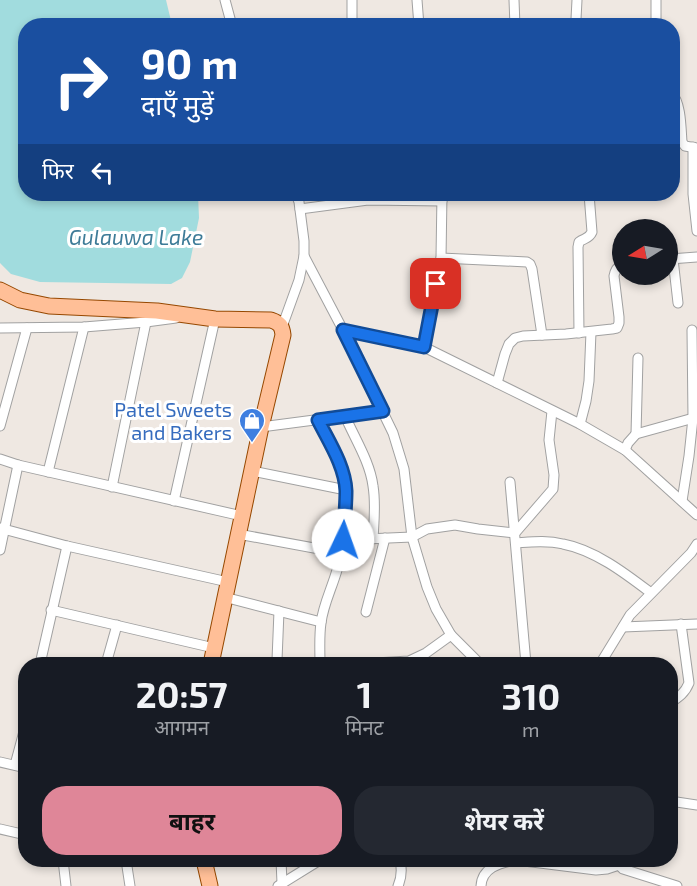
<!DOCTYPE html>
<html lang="hi">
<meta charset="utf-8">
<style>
:root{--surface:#171b24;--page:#242831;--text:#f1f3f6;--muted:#9ea1a6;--accent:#df8698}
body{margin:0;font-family:"Exo 2","Noto Sans Devanagari",sans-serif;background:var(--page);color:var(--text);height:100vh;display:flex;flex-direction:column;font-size:22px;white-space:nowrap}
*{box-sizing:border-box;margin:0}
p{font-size:20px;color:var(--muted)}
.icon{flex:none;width:33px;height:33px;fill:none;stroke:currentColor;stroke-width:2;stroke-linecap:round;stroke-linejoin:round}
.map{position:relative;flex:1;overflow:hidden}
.side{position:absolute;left:18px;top:657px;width:660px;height:210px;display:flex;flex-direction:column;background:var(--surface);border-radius:24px;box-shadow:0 3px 9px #0003}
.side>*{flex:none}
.top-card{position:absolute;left:18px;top:18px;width:662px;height:183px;border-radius:24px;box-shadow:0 3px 9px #0003;background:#1a4fa0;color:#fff;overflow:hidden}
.needle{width:39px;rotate:259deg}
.tools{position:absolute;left:612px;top:219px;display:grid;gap:12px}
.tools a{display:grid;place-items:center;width:66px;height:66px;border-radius:50%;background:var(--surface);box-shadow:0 3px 9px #0003;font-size:30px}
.pin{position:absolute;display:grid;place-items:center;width:51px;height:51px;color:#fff;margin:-26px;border-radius:12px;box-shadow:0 3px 9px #0006}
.me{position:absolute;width:66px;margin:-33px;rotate:3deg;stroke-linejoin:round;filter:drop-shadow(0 0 4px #0008)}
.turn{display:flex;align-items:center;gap:21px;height:126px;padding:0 24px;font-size:27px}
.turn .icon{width:78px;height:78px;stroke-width:2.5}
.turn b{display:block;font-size:42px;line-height:51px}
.then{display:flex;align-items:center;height:57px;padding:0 24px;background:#0003;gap:12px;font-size:22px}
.eta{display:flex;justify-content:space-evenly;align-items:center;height:102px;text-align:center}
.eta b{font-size:36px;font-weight:700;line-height:42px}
.cta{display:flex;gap:12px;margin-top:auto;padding:12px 24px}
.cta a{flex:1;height:69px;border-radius:24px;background:var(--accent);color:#111;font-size:24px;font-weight:700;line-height:69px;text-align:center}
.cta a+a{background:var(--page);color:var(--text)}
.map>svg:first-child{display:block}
.water{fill:#a1dcde}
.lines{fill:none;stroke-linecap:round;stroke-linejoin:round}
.street-casing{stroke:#a1a1a1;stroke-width:11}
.primary-casing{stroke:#964800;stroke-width:17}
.street{stroke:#fff;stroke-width:9}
.primary{stroke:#ffbf97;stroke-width:15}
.route-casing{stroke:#114b97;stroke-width:15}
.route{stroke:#1a73e8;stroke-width:10}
.labels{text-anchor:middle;stroke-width:6;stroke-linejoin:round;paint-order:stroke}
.shop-label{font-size:20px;fill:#366cbe;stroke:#fff;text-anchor:end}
.water-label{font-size:21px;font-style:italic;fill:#3e7c98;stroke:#fff}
</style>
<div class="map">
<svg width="697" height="886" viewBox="0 0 697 886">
<rect width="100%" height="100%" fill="#efe8e2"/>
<!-- water -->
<polygon class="water" points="0,0 166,0 172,25 26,26 26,194 198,194 199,218 190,262 182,278 171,284 40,282 11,274 0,263"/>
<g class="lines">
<defs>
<g id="street">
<polyline points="225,0 232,26"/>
<polyline points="352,0 352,26"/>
<polyline points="417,0 419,26"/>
<polyline points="514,0 515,26"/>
<polyline points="576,19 577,0"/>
<polyline points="656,26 656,0"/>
<path d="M672,94C681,102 681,129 682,142L685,146L697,148"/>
<polyline points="693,147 693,194 697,231"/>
<polyline points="300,209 368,200 442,201"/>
<polyline points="304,256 343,330 393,433 404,469 412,537 427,587 436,609 451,635 480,664"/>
<polyline points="441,258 527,262 530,264 532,269 542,335"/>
<polyline points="670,259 697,257"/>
<polyline points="673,259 678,303"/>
<polyline points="282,327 299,280 304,256 304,241 299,202 296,194"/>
<polyline points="0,328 84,327 146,322 176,318"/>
<polyline points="343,330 424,347 580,424 625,450 697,515"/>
<path d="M579,333L578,247L579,242C584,238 589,239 592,232L589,194"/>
<polyline points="424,347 441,258 442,194"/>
<path d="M497,383L505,354L509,344L515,338L523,336L566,334L612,329L617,328L619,323V317L614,276C615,270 617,267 622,264"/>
<path d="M345,416C355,439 370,462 373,486C376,504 374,521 373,539"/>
<path d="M318,420C327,437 338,455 343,474C348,497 344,547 337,570C332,588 323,605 321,623C319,636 320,651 320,664"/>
<polyline points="580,424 586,401 589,381 591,332"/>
<polyline points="0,426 27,328"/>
<polyline points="261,427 383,411"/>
<polyline points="636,434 638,358"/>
<polyline points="625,450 628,443 636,434 697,417"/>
<polyline points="0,459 18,465 242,516"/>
<polyline points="252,471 346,490"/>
<polyline points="48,472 84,327"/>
<polyline points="510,482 526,664"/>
<polyline points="112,487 146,322"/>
<polyline points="174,501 215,319"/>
<polyline points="682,501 689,456 693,418 692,330"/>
<polyline points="0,528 67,546 228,582"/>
<polyline points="238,534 341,553"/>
<polyline points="343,540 412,537 427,529 455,525 478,529 515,533 553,489 554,475 549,440 552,411"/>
<path d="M516,543C531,542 547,540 563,544C595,550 626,574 651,593"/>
<polyline points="0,550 18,465"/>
<polyline points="224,597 321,622"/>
<polyline points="51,610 214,648"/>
<polyline points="279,611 277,660 279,664"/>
<polyline points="366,612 385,538"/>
<polyline points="623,627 697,624"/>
<polyline points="40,664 67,546"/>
<polyline points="106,664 117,625"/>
<polyline points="358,664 409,661 426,653 451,635"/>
<polyline points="600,664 630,615 691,553 697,544"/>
<path d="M670,703C679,697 685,693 689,683L681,624"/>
<polyline points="0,762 26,768"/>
<polyline points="15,765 26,724"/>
<polyline points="670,801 697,805"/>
<polyline points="0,829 26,835"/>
<polyline points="63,860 66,886"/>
<polyline points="126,860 130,886"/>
<polyline points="281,860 282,883"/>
<polyline points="516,860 596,870 607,869 619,865"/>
<polyline points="617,861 619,865 623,869 677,886"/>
<polyline points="278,886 320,860"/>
<path d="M398,886C402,877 402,869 400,860"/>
<path d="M481,886C482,868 499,863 515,860"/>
</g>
<g id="primary">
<path d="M0,290L20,300L49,306L157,311L215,319L271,320C280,323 282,326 283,335L261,427L211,664"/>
<polyline points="204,860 210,886"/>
</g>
</defs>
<!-- street casing -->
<use href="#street" class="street-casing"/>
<!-- primary casing -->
<use href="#primary" class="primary-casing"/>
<!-- street -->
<use href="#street" class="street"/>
<!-- primary -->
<use href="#primary" class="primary"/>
</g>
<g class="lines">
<defs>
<path id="route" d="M343,540C344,524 346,507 346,491C345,466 329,442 318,420L383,411L343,330L424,347L436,284"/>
</defs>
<!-- route casing -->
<use href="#route" class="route-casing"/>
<!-- route -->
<use href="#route" class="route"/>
</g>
<!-- icons -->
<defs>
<symbol id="shop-pin" viewBox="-11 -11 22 30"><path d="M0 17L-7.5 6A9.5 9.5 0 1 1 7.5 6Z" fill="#3f7fe0" stroke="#fff"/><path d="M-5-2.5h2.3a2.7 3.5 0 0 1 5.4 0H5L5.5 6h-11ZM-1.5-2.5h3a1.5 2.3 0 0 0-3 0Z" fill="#fff"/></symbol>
</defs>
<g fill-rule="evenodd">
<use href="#shop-pin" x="237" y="406" width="30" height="40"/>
</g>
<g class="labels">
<!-- shop labels -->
<g class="shop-label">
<text x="232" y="417">Patel Sweets<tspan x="232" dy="23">and Bakers</tspan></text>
</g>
<!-- water labels -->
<g class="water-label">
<text x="136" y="245">Gulauwa Lake</text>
</g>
</g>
</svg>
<div class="tools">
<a><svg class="needle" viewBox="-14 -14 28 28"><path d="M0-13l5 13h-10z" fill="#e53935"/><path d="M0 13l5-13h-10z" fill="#9ea1a6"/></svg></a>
</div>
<div class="pin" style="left:436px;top:284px;background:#d93025"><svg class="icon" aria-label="arrive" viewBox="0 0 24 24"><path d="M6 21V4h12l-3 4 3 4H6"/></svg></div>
<svg class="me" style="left:343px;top:540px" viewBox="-20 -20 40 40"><circle r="19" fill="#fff"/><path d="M0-13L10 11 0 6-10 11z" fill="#1a73e8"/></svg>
<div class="top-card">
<div class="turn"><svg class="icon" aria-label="right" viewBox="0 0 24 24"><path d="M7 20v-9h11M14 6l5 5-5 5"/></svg><div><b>90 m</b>दाएँ मुड़ें</div></div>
<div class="then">फिर<svg class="icon" aria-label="left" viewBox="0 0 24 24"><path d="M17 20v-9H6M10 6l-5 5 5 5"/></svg></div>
</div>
<section class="side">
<div class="eta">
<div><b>20:57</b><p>आगमन</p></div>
<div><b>1</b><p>मिनट</p></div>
<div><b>310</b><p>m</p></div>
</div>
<div class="cta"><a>बाहर</a><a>शेयर करें</a></div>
</section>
</div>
